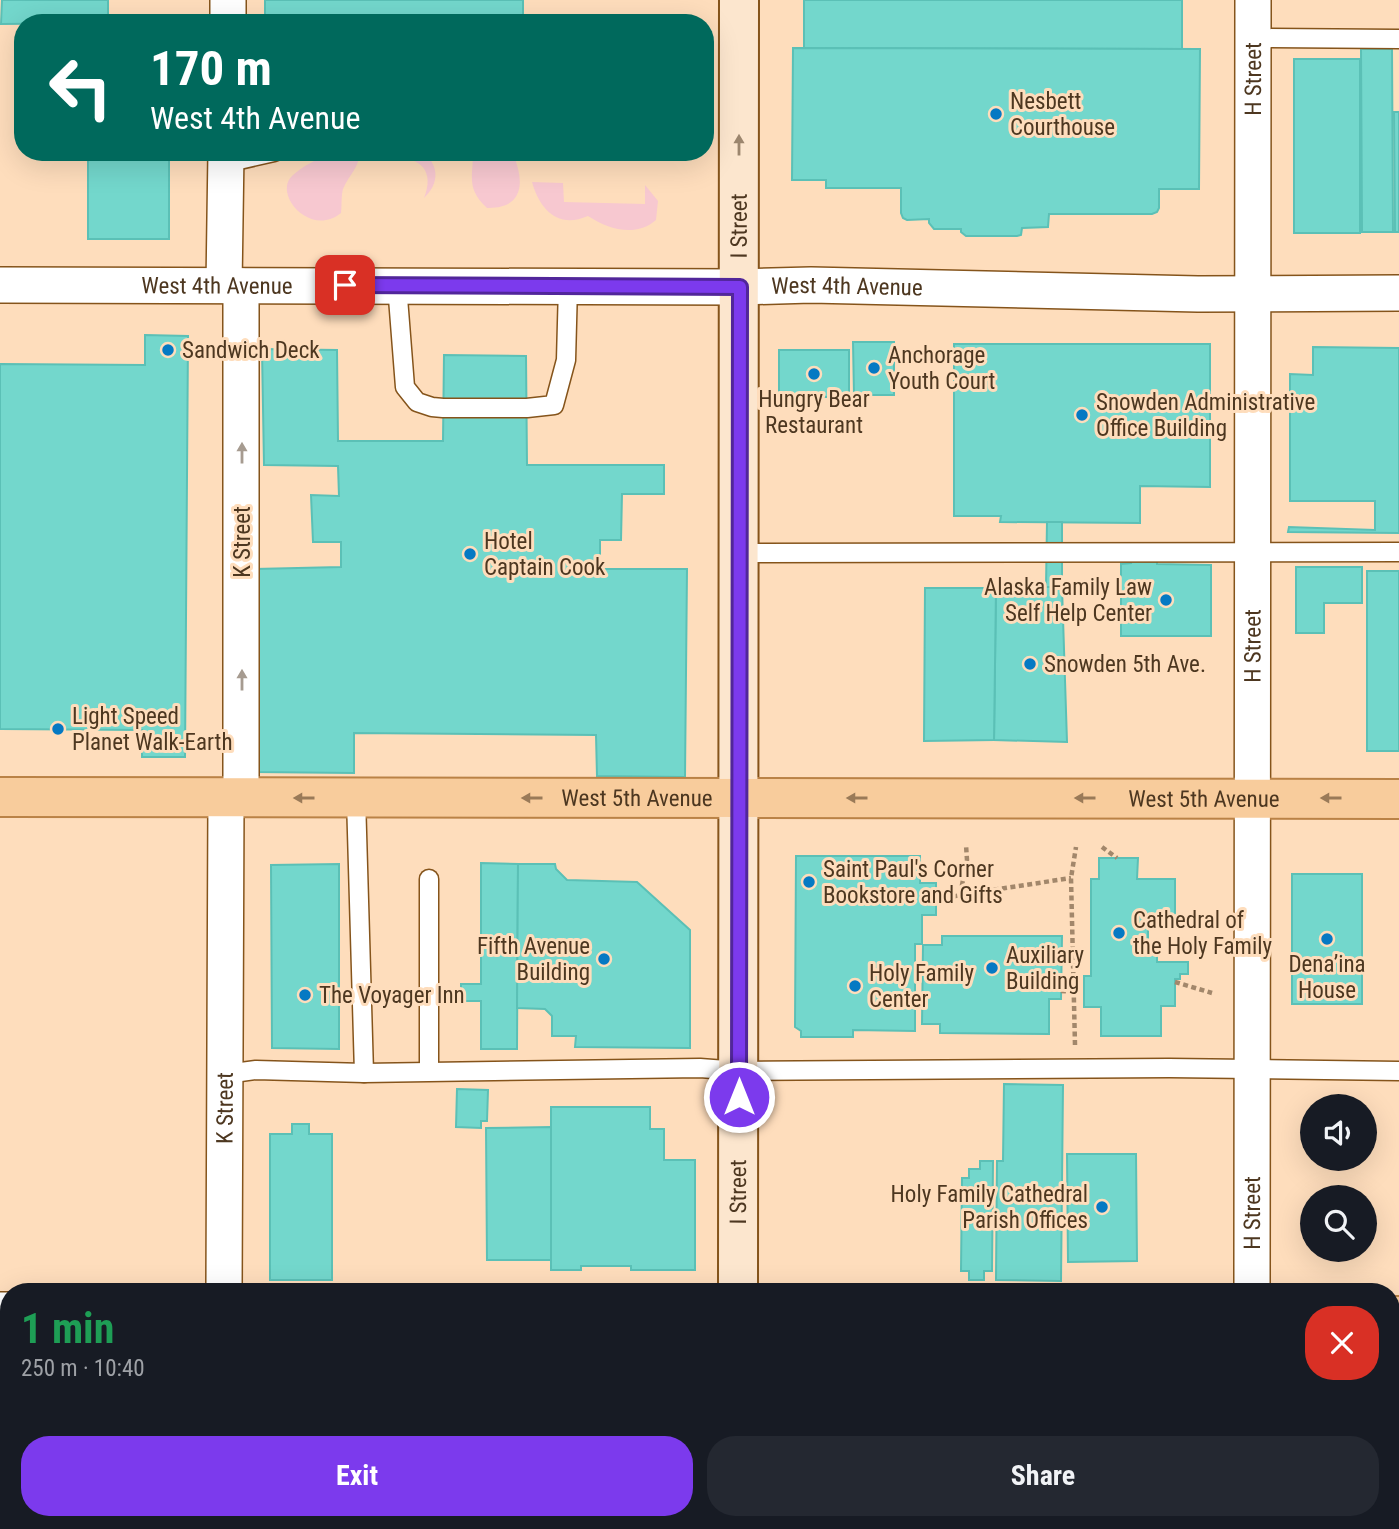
<!DOCTYPE html>
<meta charset="utf-8">
<style>
:root{--surface:#171b24;--page:#242831;--text:#f1f3f6;--muted:#9ea1a6;--accent:#7c3aed}
body{margin:0;font-family:"Roboto Condensed",sans-serif;background:var(--page);color:var(--text);height:100vh;display:flex;flex-direction:column;font-size:26px;white-space:nowrap}
*{box-sizing:border-box;margin:0}
p{font-size:23px;color:var(--muted)}
.icon{flex:none;width:38px;height:38px;fill:none;stroke:currentColor;stroke-width:2;stroke-linecap:round;stroke-linejoin:round}
.map{position:relative;flex:1;overflow:hidden}
.drawer{position:absolute;left:0px;top:1283px;width:1400px;height:247px;display:flex;flex-direction:column;background:var(--surface);border-radius:28px 28px 0 0;box-shadow:0 7px 28px #0002}
.drawer>*{flex:none}
.top-card{position:absolute;left:14px;top:14px;width:700px;height:147px;border-radius:28px;box-shadow:0 7px 28px #0002;background:#00695c;color:#fff;overflow:hidden}
.fabs{position:absolute;left:1300px;top:1094px;display:grid;gap:14px}
.fabs a{display:grid;place-items:center;width:77px;height:77px;border-radius:50%;background:var(--surface);box-shadow:0 7px 28px #0002;font-size:35px}
.pin{position:absolute;display:grid;place-items:center;width:60px;height:60px;color:#fff;margin:-30px;border-radius:14px;box-shadow:0 4px 10px #0006}
.me{position:absolute;width:77px;margin:-38px;rotate:0deg;stroke-linejoin:round;filter:drop-shadow(0 0 5px #0008)}
.turn{display:flex;align-items:center;gap:24px;height:147px;padding:0 21px;font-size:32px}
.turn .icon{width:91px;height:91px;stroke-width:2.5}
.turn b{display:block;font-size:49px;line-height:60px}
.round{display:grid;place-items:center;flex:none;width:74px;height:74px;border-radius:28px;background:var(--page)}
.head{display:flex;align-items:center;justify-content:space-between;height:119px;padding:0 21px}
h1{font-size:42px;font-weight:700;line-height:52px;color:#1e9e55}
.action{display:flex;gap:14px;margin-top:auto;padding:14px 21px}
.action a{flex:1;height:80px;border-radius:28px;background:var(--accent);color:#fff;font-size:28px;font-weight:700;line-height:80px;text-align:center}
.action a+a{background:var(--page);color:var(--text)}
.map>svg:first-child{display:block}
.green{fill:#f7c8d0}
.building{fill:#73d7cc;stroke:#5bc0b6;stroke-width:2}
.lines{fill:none;stroke-linecap:round;stroke-linejoin:round}
.lane-casing{stroke:#85541b;stroke-width:21}
.street-casing{stroke:#85541b;stroke-width:38}
.secondary-casing{stroke:#85541b;stroke-width:42}
.primary-casing{stroke:#ba8246;stroke-width:42}
.path{stroke:#a2876b;stroke-width:4.5;stroke-dasharray:5 3.5;stroke-linecap:butt}
.lane{stroke:#fff;stroke-width:18}
.street{stroke:#fff;stroke-width:35}
.secondary{stroke:#fce6ce;stroke-width:38}
.primary{stroke:#f8cc9c;stroke-width:38}
.oneway{fill:#9c866e}
.oneway2{fill:#a69b90}
.oneway3{fill:#9a7a58}
.route-casing{stroke:#51269a;stroke-width:18}
.route{stroke:#7c3aed;stroke-width:12}
.poi-dot{fill:#0579c3;stroke:#feddbc;stroke-width:2.5}
.labels{text-anchor:middle;stroke-width:6;stroke-linejoin:round;paint-order:stroke}
.street-label{font-size:23px;fill:#4d3720;stroke:#feddbc}
.poi-label{font-size:23px;fill:#4d3720;stroke:#feddbc;text-anchor:start}
</style>
<div class="map">
<svg width="1399" height="1529" viewBox="0 0 1399 1529">
<rect width="100%" height="100%" fill="#feddbc"/>
<!-- green -->
<g class="green">
<path d="M330,152H360C359,168 349,175 343,189C341,196 342,206 341,213C310,238 273,194 292,176C302,166 319,159 330,152Z"/>
<path d="M390,152H423C440,166 439,184 424,198C437,166 414,154 386,159Z"/>
<path d="M473,152H512C525,180 525,209 487,208C466,188 473,178 473,152Z"/>
<path d="M532,182L563,183L564,202L645,204V185L658,201L656,220C635,238 608,229 588,216C558,229 540,210 532,182Z"/>
</g>
<!-- building -->
<g class="building">
<polygon points="2,0 108,0 108,23 1,24"/>
<polygon points="265,0 523,0 523,19 265,15"/>
<polygon points="804,0 1182,0 1182,49 804,48"/>
<polygon points="793,48 1200,49 1199,189 1159,189 1159,208 1157,212 1152,214 1049,214 1048,227 1022,228 1021,235 1017,236 966,236 961,232 961,229 934,229 929,223 929,219 907,220 903,218 901,213 901,188 826,188 826,180 792,180"/>
<polygon points="1361,49 1392,49 1393,232 1362,232"/>
<rect x="1294" y="59" width="66" height="174"/>
<polygon points="1394,112 1399,112 1399,232 1395,232"/>
<rect x="88" y="152" width="81" height="87"/>
<polygon points="145,335 188,336 185,757 142,757 142,730 0,729 0,364 145,365"/>
<polygon points="853,342 894,342 894,395 854,395"/>
<polygon points="954,344 1210,344 1210,487 1140,486 1140,523 1000,522 1001,516 954,516"/>
<polygon points="1313,347 1399,348 1399,533 1288,532 1289,527 1375,530 1375,501 1290,501 1290,374 1313,375"/>
<polygon points="262,349 337,350 338,441 443,441 444,355 526,356 527,465 664,465 664,494 622,494 621,540 600,540 600,569 687,569 685,777 597,776 596,735 354,733 354,773 256,772 255,569 341,567 341,542 313,542 311,495 339,496 338,466 264,465"/>
<rect x="779" y="350" width="70" height="47"/>
<polygon points="1047,522 1062,522 1062,587 1046,587"/>
<polygon points="1130,556 1157,556 1157,564 1211,565 1211,636 1121,636 1121,564 1131,563"/>
<polygon points="1296,567 1362,567 1362,603 1324,603 1324,633 1296,633"/>
<rect x="1367" y="571" width="32" height="180"/>
<polygon points="1046,587 1062,587 1067,742 994,740 996,588"/>
<polygon points="925,588 996,588 994,740 924,741"/>
<polygon points="796,856 920,856 920,883 936,883 936,915 922,915 922,944 915,944 915,1031 853,1030 853,1037 801,1037 801,1031 795,1027"/>
<polygon points="1099,858 1138,858 1137,879 1175,879 1175,914 1148,914 1148,951 1157,951 1157,962 1188,962 1188,974 1180,974 1180,979 1175,979 1175,1006 1161,1006 1161,1036 1101,1036 1101,1007 1084,1007 1084,976 1091,976 1091,879 1099,879"/>
<polygon points="481,863 518,864 517,1049 481,1049 481,1001 461,1001 461,984 481,984"/>
<polygon points="339,864 339,1049 272,1048 271,865"/>
<polygon points="518,864 555,864 556,869 567,880 637,882 690,930 690,1048 575,1047 576,1036 552,1036 552,1016 545,1009 517,1008"/>
<rect x="1292" y="874" width="70" height="130"/>
<polygon points="942,936 1062,936 1061,999 1049,999 1049,1034 940,1033 940,1024 922,1024 923,945 942,945"/>
<polygon points="1004,1084 1063,1085 1061,1281 996,1280 997,1161 1003,1161"/>
<polygon points="457,1089 488,1090 487,1121 481,1121 481,1128 456,1127"/>
<polygon points="551,1107 650,1107 650,1129 664,1129 664,1160 695,1160 695,1270 631,1270 631,1266 581,1266 581,1270 551,1270"/>
<polygon points="292,1124 309,1124 309,1134 332,1134 332,1280 270,1280 270,1134 292,1134"/>
<polygon points="551,1127 551,1260 487,1260 486,1128"/>
<polygon points="1067,1154 1136,1154 1137,1261 1068,1262"/>
<polygon points="980,1161 993,1161 992,1271 984,1271 984,1280 969,1280 969,1271 961,1271 962,1178 969,1178 969,1169 980,1169"/>
<polygon points="1391,1357 1399,1357 1399,1529 1314,1529 1314,1521 1391,1521"/>
<polygon points="0,1362 9,1363 9,1494 0,1494"/>
<rect x="589" y="1521" width="27" height="8"/>
<polygon points="643,1521 681,1521 681,1529 643,1528"/>
</g>
<g class="lines">
<defs>
<g id="lane">
<polyline points="1253,38 1399,39"/>
<polyline points="226,163 274,152"/>
<polyline points="397,285 405,387 417,402 432,407 443,408 527,408 554,405 566,360 568,286"/>
<polyline points="738,553 1399,552"/>
<polyline points="356,798 364,1073"/>
<polyline points="429,879 429,1071"/>
<polyline points="226,1074 256,1070 364,1073 700,1068 739,1071 1169,1068 1399,1071"/>
</g>
<g id="street">
<polyline points="228,23 228,0"/>
<path id="s1" d="M0,285L740,287L811,285L1198,294L1399,293"/>
<polyline points="224,285 226,152"/>
<polyline points="241,798 241,286"/>
<path id="s2" d="M224,1292L226,798"/>
<path id="s3" d="M1252,1292L1253,0"/>
<polyline points="0,1310 9,1310"/>
<polyline points="225,1521 225,1529"/>
<polyline points="1252,1521 1252,1529"/>
</g>
<g id="secondary">
<path id="s4" d="M738,1292L739,0"/>
</g>
<g id="primary">
<path id="s5" d="M0,797L1399,799"/>
<polyline points="1391,1316 1399,1316"/>
<polyline points="741,1521 741,1529"/>
</g>
</defs>
<!-- lane casing -->
<use href="#lane" class="lane-casing"/>
<!-- street casing -->
<use href="#street" class="street-casing"/>
<!-- secondary casing -->
<use href="#secondary" class="secondary-casing"/>
<!-- primary casing -->
<use href="#primary" class="primary-casing"/>
<!-- path -->
<g class="path">
<polyline points="1102,847 1117,858"/>
<polyline points="960,895 1071,878"/>
<polyline points="936,901 960,895 967,860 966,845"/>
<polyline points="1175,982 1212,993"/>
<polyline points="1061,991 1075,992"/>
<polyline points="1075,1045 1071,878 1076,847"/>
</g>
<!-- lane -->
<use href="#lane" class="lane"/>
<!-- street -->
<use href="#street" class="street"/>
<!-- secondary -->
<use href="#secondary" class="secondary"/>
<!-- primary -->
<use href="#primary" class="primary"/>
</g>
<!-- one-way arrows -->
<defs><path id="oneway-solid" d="M-6-.8H1V-3.2L6.5 0L1 3.2V.8H-6Z" transform="scale(1.75)"/></defs>
<use class="oneway" href="#oneway-solid" transform="translate(739 145) rotate(-90)"/>
<g class="oneway2">
<use href="#oneway-solid" transform="translate(242 453) rotate(-90)"/>
<use href="#oneway-solid" transform="translate(242 680) rotate(-90)"/>
</g>
<g class="oneway3">
<use href="#oneway-solid" transform="translate(304 798) rotate(180)"/>
<use href="#oneway-solid" transform="translate(532 798) rotate(180)"/>
<use href="#oneway-solid" transform="translate(857 798) rotate(180)"/>
<use href="#oneway-solid" transform="translate(1085 798) rotate(180)"/>
<use href="#oneway-solid" transform="translate(1331 798) rotate(-180)"/>
</g>
<g class="lines">
<defs>
<polyline id="route" points="345,285 740,287 739,1097"/>
</defs>
<!-- route casing -->
<use href="#route" class="route-casing"/>
<!-- route -->
<use href="#route" class="route"/>
</g>
<!-- markers -->
<g class="poi-dot">
<circle cx="996" cy="114" r="7"/>
<circle cx="168" cy="350" r="7"/>
<circle cx="874" cy="368" r="7"/>
<circle cx="814" cy="374" r="7"/>
<circle cx="1082" cy="415" r="7"/>
<circle cx="470" cy="554" r="7"/>
<circle cx="1166" cy="600" r="7"/>
<circle cx="1030" cy="664" r="7"/>
<circle cx="58" cy="729" r="7"/>
<circle cx="809" cy="882" r="7"/>
<circle cx="1119" cy="933" r="7"/>
<circle cx="1327" cy="939" r="7"/>
<circle cx="604" cy="959" r="7"/>
<circle cx="992" cy="968" r="7"/>
<circle cx="855" cy="986" r="7"/>
<circle cx="305" cy="995" r="7"/>
<circle cx="1102" cy="1207" r="7"/>
</g>
<g class="labels">
<!-- street labels -->
<g class="street-label">
<text dy="8" stroke="none"><textPath href="#s3" startOffset="1213">H Street</textPath></text>
<text dy="8" stroke="none"><textPath href="#s4" startOffset="1066">I Street</textPath></text>
<text dy="8" stroke="none"><textPath href="#s1" startOffset="217">West 4th Avenue</textPath></text>
<text dy="8" stroke="none"><textPath href="#s1" startOffset="847">West 4th Avenue</textPath></text>
<text transform="translate(242 542) rotate(-90)" y="8">K Street</text>
<text dy="8" stroke="none"><textPath href="#s3" startOffset="646">H Street</textPath></text>
<text dy="8" stroke="none"><textPath href="#s5" startOffset="637">West 5th Avenue</textPath></text>
<text dy="8" stroke="none"><textPath href="#s5" startOffset="1204">West 5th Avenue</textPath></text>
<text dy="8" stroke="none"><textPath href="#s2" startOffset="184">K Street</textPath></text>
<text dy="8" stroke="none"><textPath href="#s4" startOffset="100">I Street</textPath></text>
<text dy="8" stroke="none"><textPath href="#s3" startOffset="79">H Street</textPath></text>
</g>
<!-- poi labels -->
<g class="poi-label">
<text x="1010" y="109">Nesbett<tspan x="1010" dy="26">Courthouse</tspan></text>
<text x="182" y="358">Sandwich Deck</text>
<text x="888" y="363">Anchorage<tspan x="888" dy="26">Youth Court</tspan></text>
<text x="814" y="407" text-anchor="middle">Hungry Bear<tspan x="814" dy="26">Restaurant</tspan></text>
<text x="1096" y="410">Snowden Administrative<tspan x="1096" dy="26">Office Building</tspan></text>
<text x="484" y="549">Hotel<tspan x="484" dy="26">Captain Cook</tspan></text>
<text x="1152" y="595" text-anchor="end">Alaska Family Law<tspan x="1152" dy="26">Self Help Center</tspan></text>
<text x="1044" y="672">Snowden 5th Ave.</text>
<text x="72" y="724">Light Speed<tspan x="72" dy="26">Planet Walk-Earth</tspan></text>
<text x="823" y="877">Saint Paul's Corner<tspan x="823" dy="26">Bookstore and Gifts</tspan></text>
<text x="1133" y="928">Cathedral of<tspan x="1133" dy="26">the Holy Family</tspan></text>
<text x="590" y="954" text-anchor="end">Fifth Avenue<tspan x="590" dy="26">Building</tspan></text>
<text x="1006" y="963">Auxiliary<tspan x="1006" dy="26">Building</tspan></text>
<text x="1327" y="972" text-anchor="middle">Dena’ina<tspan x="1327" dy="26">House</tspan></text>
<text x="869" y="981">Holy Family<tspan x="869" dy="26">Center</tspan></text>
<text x="319" y="1003">The Voyager Inn</text>
<text x="1088" y="1202" text-anchor="end">Holy Family Cathedral<tspan x="1088" dy="26">Parish Offices</tspan></text>
</g>
</g>
</svg>
<div class="fabs">
<a><svg class="icon" aria-label="sound" viewBox="0 0 24 24"><path d="M4 9h4l5-4v14l-5-4H4zM17 9q2 3 0 6"/></svg></a>
<a><svg class="icon" aria-label="search" viewBox="0 0 24 24"><circle cx="10" cy="10" r="6"/><path d="M15 15l6 6"/></svg></a>
</div>
<div class="pin" style="left:345px;top:285px;background:#d93025"><svg class="icon" aria-label="arrive" viewBox="0 0 24 24"><path d="M6 21V4h12l-3 4 3 4H6"/></svg></div>
<svg class="me" style="left:739px;top:1097px" viewBox="-20 -20 40 40"><circle r="17" fill="#7c3aed" stroke="#fff" stroke-width="3"/><path d="M0-11L8 9 0 5-8 9z" fill="#fff"/></svg>
<div class="top-card">
<div class="turn"><svg class="icon" aria-label="left" viewBox="0 0 24 24"><path d="M17 20v-9H6M10 6l-5 5 5 5"/></svg><div><b>170 m</b>West 4th Avenue</div></div>
</div>
<section class="drawer">
<div class="head"><div><h1>1 min</h1><p>250 m · 10:40</p></div><a class="round" style="background:#d93025;color:#fff"><svg class="icon" aria-label="close" viewBox="0 0 24 24"><path d="M6 6l12 12M18 6L6 18"/></svg></a></div>
<div class="action"><a>Exit</a><a>Share</a></div>
</section>
</div>
